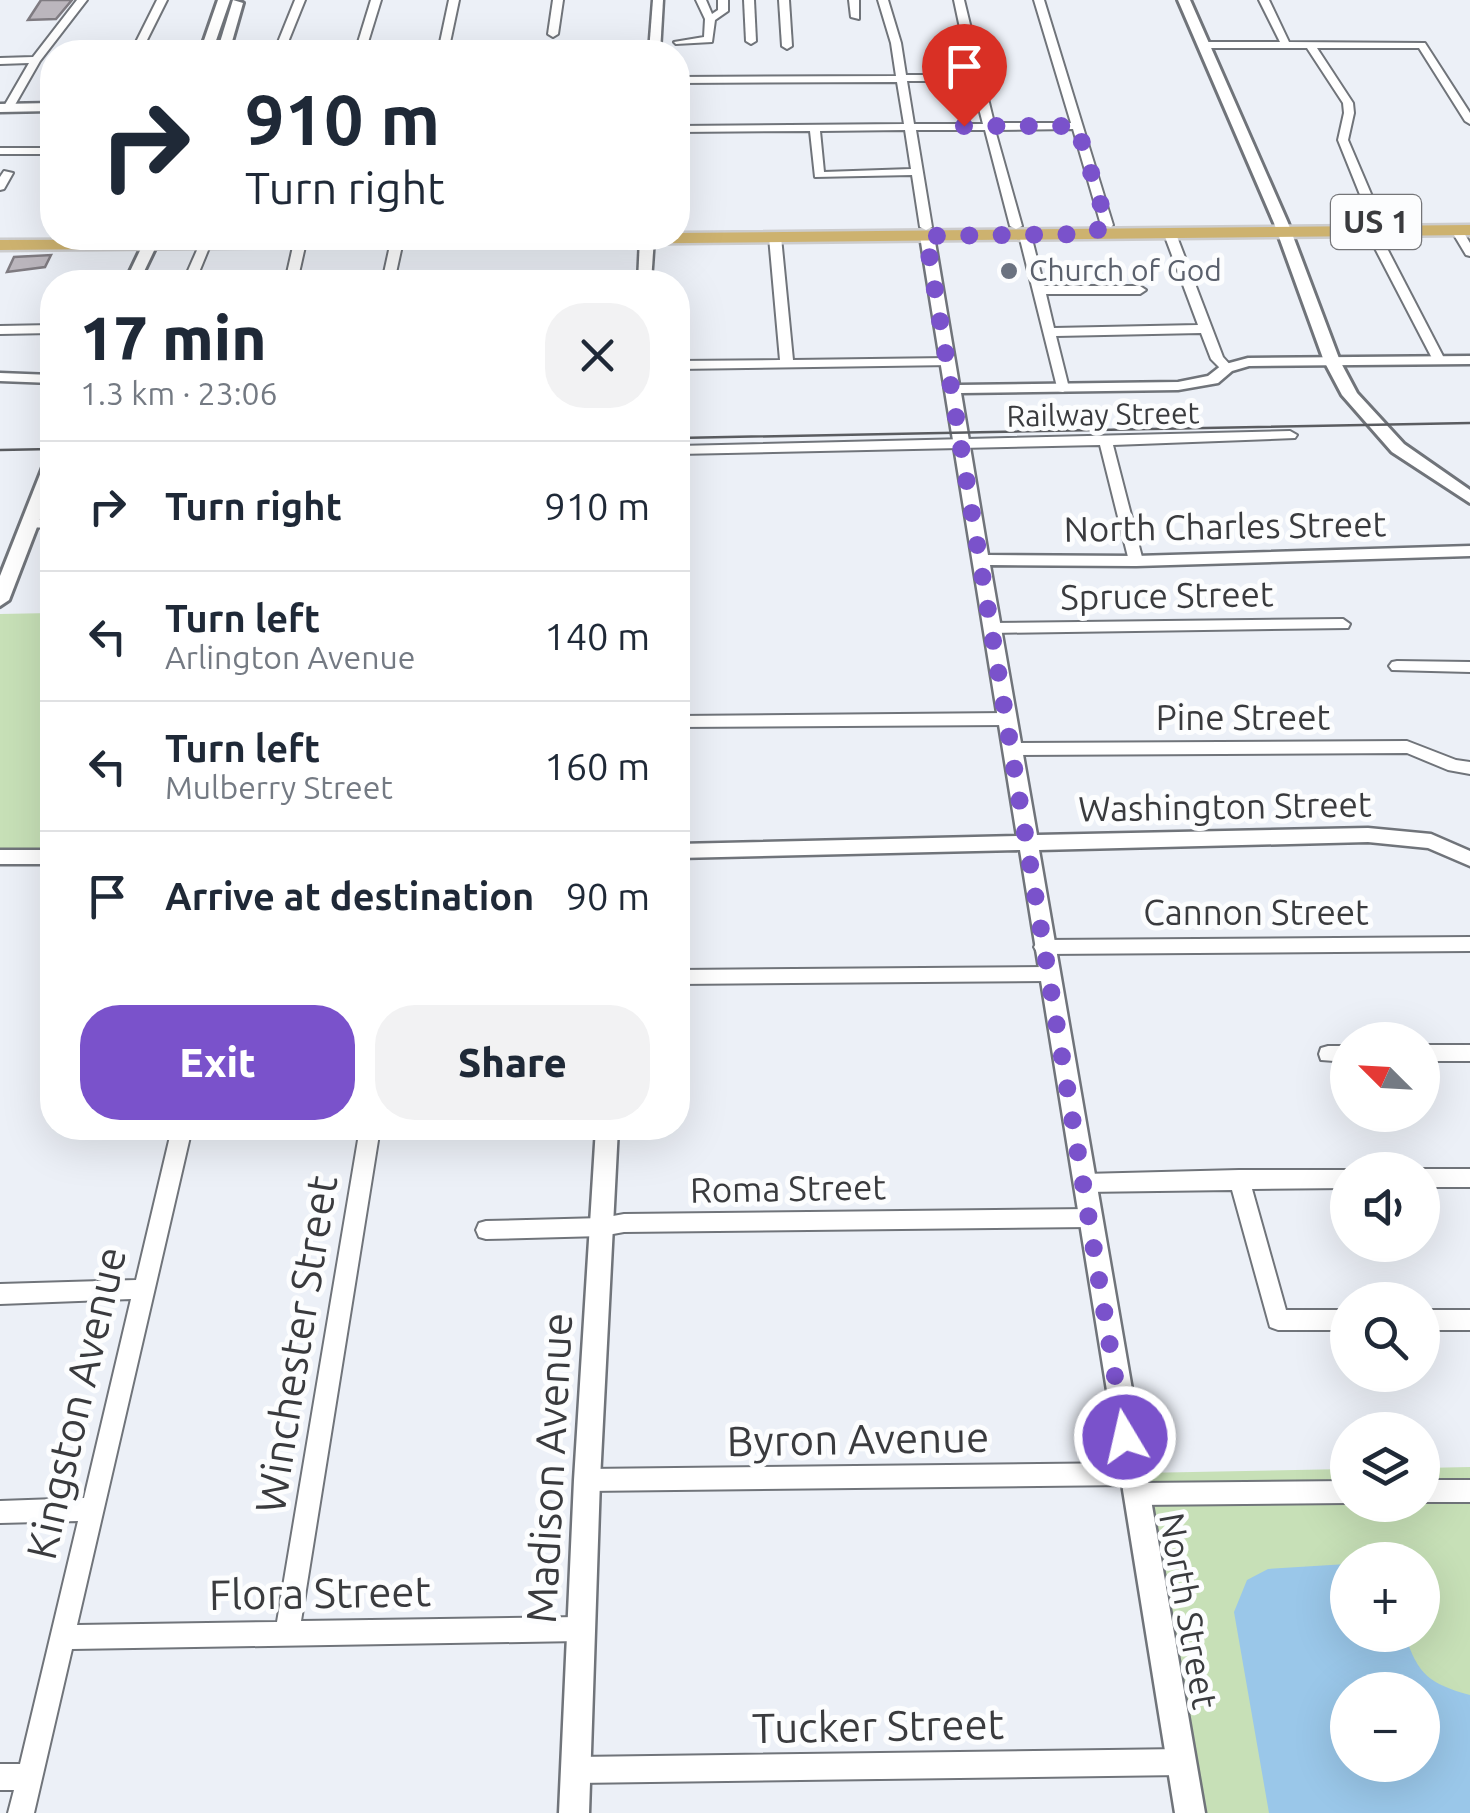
<!DOCTYPE html>
<meta charset="utf-8">
<style>
:root{--surface:#fff;--page:#f2f2f3;--text:#1f2937;--muted:#747a83;--line:#e0e1e3;--accent:#7a52cb}
body{margin:0;font-family:Ubuntu,sans-serif;background:var(--page);color:var(--text);height:100vh;display:flex;flex-direction:column;font-size:38px;white-space:nowrap}
*{box-sizing:border-box;margin:0}
p{font-size:32px;color:var(--muted)}
.icon{flex:none;width:55px;height:55px;fill:none;stroke:currentColor;stroke-width:2;stroke-linecap:round;stroke-linejoin:round}
.map{position:relative;flex:1;overflow:hidden}
.details{position:absolute;left:40px;top:270px;width:650px;height:870px;display:flex;flex-direction:column;background:var(--surface);border-radius:40px;box-shadow:0 10px 40px #0002}
.details>*{flex:none}
.guide{position:absolute;left:40px;top:40px;width:650px;height:210px;border-radius:40px;box-shadow:0 10px 40px #0002;background:#fff;color:var(--text);overflow:hidden}
.needle{width:65px;rotate:294deg}
.tools{position:absolute;left:1330px;top:1022px;display:grid;gap:20px}
.tools a{display:grid;place-items:center;width:110px;height:110px;border-radius:50%;background:var(--surface);box-shadow:0 10px 40px #0002;font-size:50px}
.pin{position:absolute;display:grid;place-items:center;width:85px;height:85px;color:#fff;margin:-102px -42px;border-radius:50% 50% 50% 0;rotate:-45deg;box-shadow:0 0 10px #0007}
.pin .icon{rotate:45deg}
.me{position:absolute;width:110px;margin:-55px;rotate:351deg;stroke-linejoin:round;filter:drop-shadow(0 0 8px #0008)}
.turn{display:flex;align-items:center;gap:35px;height:210px;padding:0 40px;font-size:45px}
.turn .icon{width:130px;height:130px;stroke-width:2.5}
.turn b{display:block;font-size:70px;line-height:85px}
.round{display:grid;place-items:center;flex:none;width:105px;height:105px;border-radius:40px;background:var(--page)}
.headline{display:flex;align-items:center;justify-content:space-between;height:170px;padding:0 40px}
h1{font-size:60px;font-weight:800;line-height:75px}
.action{display:flex;gap:20px;margin-top:auto;padding:20px 40px}
.action a{flex:1;height:115px;border-radius:40px;background:var(--accent);color:#fff;font-size:40px;font-weight:800;line-height:115px;text-align:center}
.action a+a{background:var(--page);color:var(--text)}
ul{padding:0;list-style:none}
li{display:flex;align-items:center;gap:30px;height:130px;padding:0 40px;border-top:2px solid var(--line)}
li div{flex:1}
li b{display:block;font-size:38px}
li em{font-style:normal}
.map>svg:first-child{display:block}
.green{fill:#c7e0b7;fill-rule:evenodd}
.water{fill:#9ac7e9;fill-rule:evenodd}
.building{fill:#bbb6bd;stroke:#7f7b81;stroke-width:2.5}
.lines{fill:none;stroke-linecap:round;stroke-linejoin:round}
.minor-casing{stroke:#70747a;stroke-width:4}
.tertiary-casing{stroke:#70747a;stroke-width:5}
.secondary-casing{stroke:#70747a;stroke-width:6}
.primary-casing{stroke:#cccccd;stroke-width:5}
.minor{fill:#fff;fill-rule:evenodd}
.tertiary{fill:#fff;fill-rule:evenodd}
.secondary{fill:#fff;fill-rule:evenodd}
.primary{fill:#cdb26f;fill-rule:evenodd}
.rail{stroke:#5a5c60;stroke-width:2.5}
.route{stroke:#7a52cb;stroke-width:18;stroke-dasharray:0 32.4}
.worship-dot{fill:#6b7280;stroke:#fcfdfe;stroke-width:4}
.labels{text-anchor:middle;stroke-width:10;stroke-linejoin:round;paint-order:stroke}
.far-worship-label{font-size:30px;fill:#5b616d;stroke:#fcfdfe;text-anchor:start}
.far-street-label{font-size:30px;fill:#3a3b3e;stroke:#fcfdfe}
.shield{fill:#fcfdfe;stroke:#747578;stroke-width:2.5}
.shield-label{font-size:32px;font-weight:bold;fill:#3a3b3e}
.street-label{font-size:35px;fill:#3a3b3e;stroke:#fcfdfe}
.near-street-label{font-size:42px;fill:#3a3b3e;stroke:#fcfdfe}
</style>
<div class="map">
<svg width="1470" height="1813" viewBox="0 0 1470 1813">
<rect width="100%" height="100%" fill="#ecf0f7"/>
<!-- green -->
<g class="green">
<polygon points="52,613 52,857 0,857 0,614"/>
<path d="M1470,1467V1813H1190L1140,1473L1347,1469L1348,1505H1422L1423,1468ZM1348,1560H1422V1635H1348ZM1348,1690H1422V1765H1348Z"/>
</g>
<!-- water -->
<path class="water" d="M1347,1564L1348,1635H1405C1418,1675 1430,1684 1470,1695V1813H1269L1234,1612L1247,1580L1268,1569ZM1348,1690H1422V1765H1348Z"/>
<!-- building -->
<g class="building">
<polygon points="41,0 72,0 56,19 28,20"/>
<polygon points="51,255 45,267 7,272 14,257"/>
</g>
<g class="lines">
<defs>
<g id="minor">
<polygon points="77,0 87,0 40,61 12,110 4,110 3,108 29,63 0,64 0,58 33,57"/>
<polygon points="157,0 167,0 141,52 131,52"/>
<polygon points="295,0 305,0 284,52 274,52"/>
<polygon points="371,0 381,0 365,52 355,52"/>
<polygon points="449,0 459,0 448,52 438,52"/>
<polygon points="553,0 563,0 558,34 553,37 548,34"/>
<polygon points="696,0 706,0 712,14 718,10 718,0 728,0 728,11 715,20 712,42 676,44 674,42 704,37 705,19"/>
<polygon points="744,0 754,0 756,41 751,44 746,41"/>
<polygon points="779,0 789,0 792,46 787,49 782,46"/>
<polygon points="849,0 859,0 859,19 851,17"/>
<path d="M878,0H888L901,43L906,75H970L954,0H964L994,123H1071L1034,0H1044L1113,225L1111,227L1101,225L1073,129L995,130L1022,226L1016,229L1010,226L985,130H916L932,227L926,230L920,227L912,175L815,177L810,131L678,132V126L904,124L897,82L678,83V77L896,76L891,43ZM907,81H972L983,124H914ZM905,130L911,169L824,172L820,131Z"/>
<polygon points="1259,0 1269,0 1289,42 1425,43 1470,113 1470,124 1465,121 1419,48 1317,48 1353,103 1354,113 1348,140 1383,222 1381,224 1371,222 1338,140 1344,113 1343,103 1307,48 1203,48 1198,45 1203,42 1280,42"/>
<rect x="0" y="148" width="52" height="6"/>
<polygon points="4,171 13,173 4,189 0,190 0,177"/>
<polygon points="1457,227 1461,228 1470,243 1470,256 1466,255 1451,230"/>
<polygon points="1372,228 1378,231 1445,360 1443,363 1433,360 1366,231"/>
<polygon points="1170,231 1176,234 1223,357 1233,368 1231,371 1223,371 1211,359 1201,333 1056,336 1069,388 1063,392 1058,391 1019,235 1021,233 1031,235 1044,286 1140,286 1146,290 1140,294 1046,294 1054,328 1198,325 1164,234"/>
<polygon points="775,234 781,237 793,360 948,358 954,362 952,365 678,369 678,361 780,360 769,237"/>
<polygon points="397,238 403,241 394,282 382,282 391,241"/>
<polygon points="300,239 306,242 297,282 285,282 294,242"/>
<polygon points="201,241 211,243 195,282 183,282"/>
<polygon points="52,325 52,333 0,334 0,326"/>
<polygon points="1290,431 1297,435 1295,438 1113,445 1143,561 1136,566 1129,561 1100,445 678,454 678,446"/>
<polygon points="30,520 52,520 52,528 25,527 23,524"/>
<polygon points="1343,619 1350,624 1348,628 991,633 984,628 991,623"/>
<polygon points="1397,661 1470,662 1470,672 1392,670 1389,666 1392,662"/>
<polygon points="1007,713 1015,719 1007,725 678,727 678,716"/>
<polygon points="1407,741 1456,760 1470,762 1470,774 1448,770 1407,753 1012,755 1004,749 1012,743"/>
<polygon points="1470,937 1470,951 1043,954 1037,952 1034,947 1037,942 1043,940"/>
<polygon points="1047,967 1053,969 1056,974 1053,979 1047,981 678,984 678,970"/>
<rect x="1422" y="1045" width="48" height="16"/>
<polygon points="1328,1046 1348,1046 1348,1062 1321,1060 1319,1054 1321,1048"/>
<polygon points="172,1128 192,1128 77,1625 277,1622 360,1128 380,1128 301,1621 580,1617 588,1621 592,1629 588,1637 580,1641 72,1649 34,1813 8,1813 14,1790 0,1790 0,1764 20,1764 78,1521 0,1523 0,1501 84,1498 131,1299 0,1304 0,1284 136,1280"/>
<polygon points="1422,1169 1470,1169 1470,1187 1422,1187 1422,1170 1420,1170"/>
<polygon points="1239,1170 1348,1170 1348,1188 1252,1189 1286,1310 1348,1310 1348,1330 1278,1330 1270,1327 1232,1190 1084,1192 1077,1189 1074,1183 1077,1177 1084,1174"/>
<polygon points="1090,1209 1097,1212 1100,1218 1097,1224 1090,1227 624,1232 602,1236 486,1239 479,1237 476,1230 479,1223 486,1221 602,1218 624,1214"/>
<rect x="1422" y="1310" width="48" height="20"/>
<polygon points="1131,1463 1139,1466 1142,1474 1138,1483 1348,1481 1348,1503 1135,1505 1127,1502 1124,1494 1128,1485 587,1491 579,1488 576,1480 579,1472 587,1469"/>
<rect x="1422" y="1480" width="48" height="22"/>
<polygon points="1182,1749 1191,1753 1195,1762 1191,1771 1182,1775 576,1783 567,1779 563,1770 567,1761 576,1757"/>
</g>
<g id="tertiary">
<polygon points="653,0 663,0 660,52 649,52"/>
<polygon points="52,103 52,111 0,112 0,104"/>
<polygon points="927,232 934,236 959,385 1178,382 1208,376 1222,365 1248,358 1470,356 1470,364 1249,366 1232,371 1218,383 1178,390 961,393 988,555 1136,556 1470,546 1470,556 1136,566 990,565 1037,835 1368,828 1431,834 1470,851 1470,866 1428,848 1368,842 1039,850 1205,1813 1175,1813 1020,850 678,858 678,844 1017,836 920,236"/>
<polygon points="640,238 654,238 651,282 638,282"/>
<polygon points="0,373 52,375 52,383 0,381"/>
<rect x="0" y="850" width="52" height="14"/>
<polygon points="596,1128 618,1128 600,1480 589,1813 559,1813 574,1480"/>
</g>
<g id="secondary">
<polygon points="218,0 230,0 212,52 200,52"/>
<polygon points="233,0 243,3 229,52 217,52"/>
<polygon points="1178,0 1190,0 1288,223 1340,361 1357,393 1404,444 1470,490 1470,503 1392,452 1342,395 1324,361 1274,223"/>
<polygon points="146,238 160,238 139,282 125,282"/>
<polygon points="52,462 52,488 9,600 0,606 0,576 43,467"/>
</g>
<polygon id="primary" points="1470,225 1470,235 0,250 0,240 678,238 678,233"/>
</defs>
<!-- minor casing -->
<use href="#minor" class="minor-casing"/>
<!-- tertiary casing -->
<use href="#tertiary" class="tertiary-casing"/>
<!-- secondary casing -->
<use href="#secondary" class="secondary-casing"/>
<!-- primary casing -->
<use href="#primary" class="primary-casing"/>
<!-- minor -->
<use href="#minor" class="minor"/>
<!-- tertiary -->
<use href="#tertiary" class="tertiary"/>
<!-- secondary -->
<use href="#secondary" class="secondary"/>
<!-- primary -->
<use href="#primary" class="primary"/>
<!-- rail -->
<g class="rail">
<polyline points="678,438 1470,423"/>
<polyline points="0,450 52,449"/>
</g>
</g>
<g class="lines">
<!-- route -->
<polyline class="route" points="964,126 1077,126 1107,225 1090,234 926,236 1125,1437"/>
</g>
<!-- markers -->
<circle class="worship-dot" cx="1009" cy="271" r="10"/>
<g class="labels">
<!-- far-worship labels -->
<g class="far-worship-label">
<text x="1029" y="281">Church of God</text>
</g>
<!-- far-street labels -->
<g class="far-street-label">
<text transform="translate(1103 415) rotate(-1)" y="10">Railway Street</text>
</g>
<!-- shield labels -->
<rect class="shield" x="1331" y="195" width="90" height="54" rx="8"/>
<g class="shield-label">
<text x="1376" y="233">US 1</text>
</g>
<!-- street labels -->
<g class="street-label">
<text transform="translate(1225 527) rotate(-1)" y="12">North Charles Street</text>
<text transform="translate(1167 596) rotate(-1)" y="12">Spruce Street</text>
<text x="1243" y="730">Pine Street</text>
<text transform="translate(1225 807) rotate(-1)" y="12">Washington Street</text>
<text x="1256" y="925">Cannon Street</text>
<text transform="translate(788 1189) rotate(-1)" y="12">Roma Street</text>
<text transform="translate(1188 1611) rotate(80)" y="12">North Street</text>
</g>
<!-- near-street labels -->
<g class="near-street-label">
<text transform="translate(296 1344) rotate(-81)" y="15">Winchester Street</text>
<text transform="translate(76 1403) rotate(-77)" y="15">Kingston Avenue</text>
<text transform="translate(858 1439) rotate(-1)" y="15">Byron Avenue</text>
<text transform="translate(549 1468) rotate(-87)" y="15">Madison Avenue</text>
<text transform="translate(320 1593) rotate(-1)" y="15">Flora Street</text>
<text transform="translate(878 1726) rotate(-1)" y="15">Tucker Street</text>
</g>
</g>
</svg>
<div class="tools">
<a><svg class="needle" viewBox="-14 -14 28 28"><path d="M0-13l5 13h-10z" fill="#e53935"/><path d="M0 13l5-13h-10z" fill="#747a83"/></svg></a>
<a><svg class="icon" aria-label="sound" viewBox="0 0 24 24"><path d="M4 9h4l5-4v14l-5-4H4zM17 9q2 3 0 6"/></svg></a>
<a><svg class="icon" aria-label="search" viewBox="0 0 24 24"><circle cx="10" cy="10" r="6"/><path d="M15 15l6 6"/></svg></a>
<a><svg class="icon" aria-label="layers" viewBox="0 0 24 24"><path d="M12 4l9 5-9 5-9-5zM3 14l9 5 9-5"/></svg></a>
<a>+</a>
<a>−</a>
</div>
<div class="pin" style="left:964px;top:126px;background:#d93025"><svg class="icon" aria-label="arrive" viewBox="0 0 24 24"><path d="M6 21V4h12l-3 4 3 4H6"/></svg></div>
<svg class="me" style="left:1125px;top:1437px" viewBox="-20 -20 40 40"><circle r="17" fill="#7a52cb" stroke="#fff" stroke-width="3"/><path d="M0-11L8 9 0 5-8 9z" fill="#fff"/></svg>
<div class="guide">
<div class="turn"><svg class="icon" aria-label="right" viewBox="0 0 24 24"><path d="M7 20v-9h11M14 6l5 5-5 5"/></svg><div><b>910 m</b>Turn right</div></div>
</div>
<section class="details">
<div class="headline"><div><h1>17 min</h1><p>1.3 km · 23:06</p></div><a class="round"><svg class="icon" aria-label="close" viewBox="0 0 24 24"><path d="M6 6l12 12M18 6L6 18"/></svg></a></div>
<ul>
<li><svg class="icon" aria-label="right" viewBox="0 0 24 24"><path d="M7 20v-9h11M14 6l5 5-5 5"/></svg><div><b>Turn right</b></div><em>910 m</em></li>
<li><svg class="icon" aria-label="left" viewBox="0 0 24 24"><path d="M17 20v-9H6M10 6l-5 5 5 5"/></svg><div><b>Turn left</b><p>Arlington Avenue</p></div><em>140 m</em></li>
<li><svg class="icon" aria-label="left" viewBox="0 0 24 24"><path d="M17 20v-9H6M10 6l-5 5 5 5"/></svg><div><b>Turn left</b><p>Mulberry Street</p></div><em>160 m</em></li>
<li><svg class="icon" aria-label="arrive" viewBox="0 0 24 24"><path d="M6 21V4h12l-3 4 3 4H6"/></svg><div><b>Arrive at destination</b></div><em>90 m</em></li>
</ul>
<div class="action"><a>Exit</a><a>Share</a></div>
</section>
</div>
